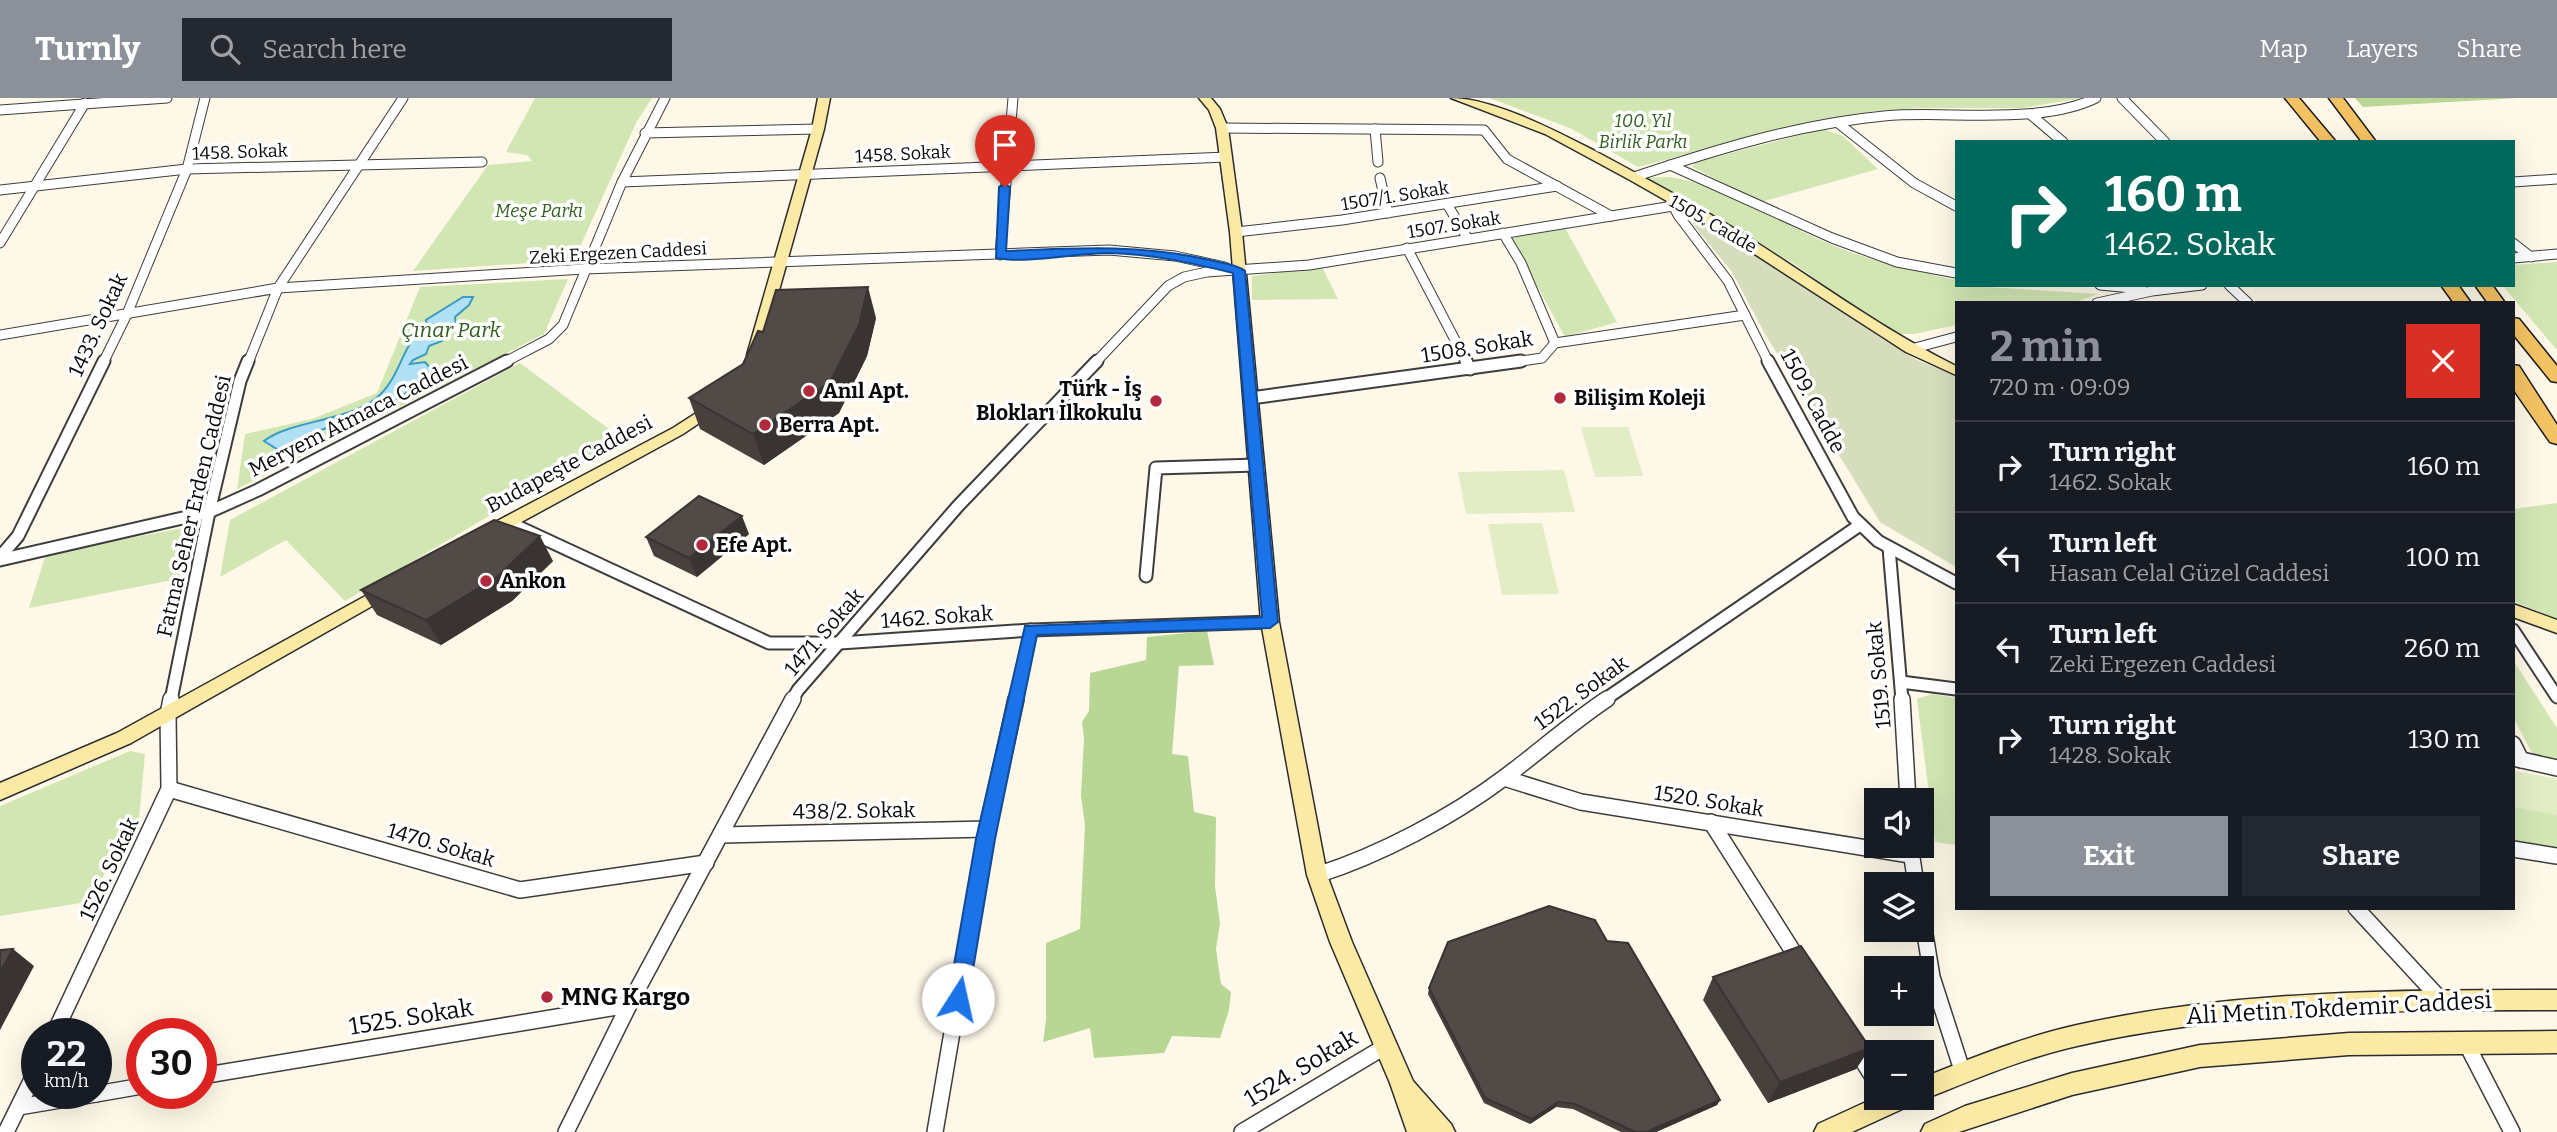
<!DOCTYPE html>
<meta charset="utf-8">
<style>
:root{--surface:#171b24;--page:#242831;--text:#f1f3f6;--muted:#9ea1a6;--line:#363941;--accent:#8c9099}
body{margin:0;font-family:Bitter,serif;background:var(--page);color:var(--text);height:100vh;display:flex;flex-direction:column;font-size:26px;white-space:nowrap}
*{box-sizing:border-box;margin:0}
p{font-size:23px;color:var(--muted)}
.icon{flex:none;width:38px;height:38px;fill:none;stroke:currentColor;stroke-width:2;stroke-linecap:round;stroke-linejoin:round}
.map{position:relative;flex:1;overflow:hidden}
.side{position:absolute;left:1955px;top:203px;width:560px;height:609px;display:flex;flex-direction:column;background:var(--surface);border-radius:0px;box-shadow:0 7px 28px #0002}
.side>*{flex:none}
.hud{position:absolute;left:1955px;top:42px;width:560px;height:147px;border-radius:0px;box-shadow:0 7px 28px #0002;background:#00695c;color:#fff;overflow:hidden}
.buttons{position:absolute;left:1864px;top:690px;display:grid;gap:14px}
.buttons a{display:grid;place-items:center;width:70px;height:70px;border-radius:0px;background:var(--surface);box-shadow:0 7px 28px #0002;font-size:35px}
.speed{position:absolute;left:21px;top:920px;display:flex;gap:14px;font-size:35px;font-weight:700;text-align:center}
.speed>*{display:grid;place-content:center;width:91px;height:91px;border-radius:50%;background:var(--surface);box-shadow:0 7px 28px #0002;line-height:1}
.speed small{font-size:18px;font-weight:400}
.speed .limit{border:10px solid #d22;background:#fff;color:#111}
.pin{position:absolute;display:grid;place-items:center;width:60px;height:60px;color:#fff;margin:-72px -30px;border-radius:50% 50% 50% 0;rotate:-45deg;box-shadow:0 0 7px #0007}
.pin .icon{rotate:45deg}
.me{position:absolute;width:77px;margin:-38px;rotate:10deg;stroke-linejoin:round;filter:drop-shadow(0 0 5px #0008)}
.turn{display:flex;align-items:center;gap:24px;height:147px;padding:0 35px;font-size:32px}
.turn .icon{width:91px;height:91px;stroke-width:2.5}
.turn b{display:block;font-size:49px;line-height:60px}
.round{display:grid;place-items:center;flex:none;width:74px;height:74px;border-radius:0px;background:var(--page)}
.summary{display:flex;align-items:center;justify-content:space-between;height:119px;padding:0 35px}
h1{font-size:42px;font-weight:700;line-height:52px;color:var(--accent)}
.action{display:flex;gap:14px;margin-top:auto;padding:14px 35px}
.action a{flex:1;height:80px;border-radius:0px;background:var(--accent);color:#fff;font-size:28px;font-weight:700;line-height:80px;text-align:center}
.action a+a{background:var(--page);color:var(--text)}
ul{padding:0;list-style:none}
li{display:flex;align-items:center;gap:21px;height:91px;padding:0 35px;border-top:2px solid var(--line)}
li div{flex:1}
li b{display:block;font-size:26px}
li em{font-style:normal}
header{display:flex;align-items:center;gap:42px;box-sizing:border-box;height:98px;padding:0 35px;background:var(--accent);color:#fff}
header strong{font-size:33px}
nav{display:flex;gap:38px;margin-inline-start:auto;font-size:24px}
.search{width:490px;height:63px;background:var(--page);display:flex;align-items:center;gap:18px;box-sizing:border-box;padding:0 24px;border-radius:0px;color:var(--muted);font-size:26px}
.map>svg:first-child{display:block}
.green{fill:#d2e6b4}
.forest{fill:#b8d694}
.cemetery{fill:#d5ddbc}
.pitch{fill:#e3edc5}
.water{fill:#afe0f3;stroke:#399bc6;stroke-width:2}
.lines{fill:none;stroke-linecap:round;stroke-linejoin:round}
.street-far2-casing{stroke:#3d3d3d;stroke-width:11}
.street-far1-casing{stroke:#3d3d3d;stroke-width:15}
.street-casing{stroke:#3d3d3d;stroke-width:18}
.secondary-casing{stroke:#2c2c2c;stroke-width:3}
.primary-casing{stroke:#1b1b1b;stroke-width:3}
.street-far2{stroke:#fff;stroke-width:9}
.street-far1{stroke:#fff;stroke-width:11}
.street{stroke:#fff;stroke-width:15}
.secondary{fill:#fbeaa5;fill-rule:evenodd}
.primary{fill:#f3c263;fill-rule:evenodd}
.wall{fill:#47403d}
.shaded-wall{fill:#393432}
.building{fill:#524a47;stroke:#393432;stroke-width:2}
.route{fill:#1a73e8;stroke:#114b97;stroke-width:2}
.poi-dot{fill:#b2293c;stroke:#fff;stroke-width:2.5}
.labels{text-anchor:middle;stroke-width:7;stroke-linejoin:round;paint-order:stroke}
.far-park-label{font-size:18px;font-style:italic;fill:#315d1e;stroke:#fff}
.far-street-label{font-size:18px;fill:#0a0a0a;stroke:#fff}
.street-label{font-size:21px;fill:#0a0a0a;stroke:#fff}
.park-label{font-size:21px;font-style:italic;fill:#315d1e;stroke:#fff}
.poi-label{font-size:21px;font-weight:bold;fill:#0a0a0a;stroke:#fff;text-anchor:start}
.near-poi-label{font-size:24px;font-weight:bold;fill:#0a0a0a;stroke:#fff;text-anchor:start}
.near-street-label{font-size:24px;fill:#0a0a0a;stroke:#fff}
</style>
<header>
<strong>Turnly</strong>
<div class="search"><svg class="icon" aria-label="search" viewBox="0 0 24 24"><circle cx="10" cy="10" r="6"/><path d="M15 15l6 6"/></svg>Search here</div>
<nav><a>Map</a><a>Layers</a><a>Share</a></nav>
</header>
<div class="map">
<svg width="2557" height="1034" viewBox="0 0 2557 1034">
<rect width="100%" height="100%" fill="#fef8e8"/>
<!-- green -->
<g class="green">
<polygon points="535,0 652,0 636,25 574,162 413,173 488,67 532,63 527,57 506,54"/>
<polygon points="1489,0 2082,0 2024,10 1923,10 1875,13 1823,21 1638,69 1570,30"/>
<polygon points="1823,31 1843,38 1878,71 1761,104 1692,69 1696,64"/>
<path d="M1668,79C1728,86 1780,127 1837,149C1875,164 1916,173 1956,182V187L2098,196L2073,205H1956V227L1914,236H1895L1873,223L1796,167L1643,80Z"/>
<polygon points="1565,130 1617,224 1565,239 1511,140"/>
<polygon points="2557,164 2557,252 2502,187 2513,187 2513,167"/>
<polygon points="1322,169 1338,201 1252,202 1252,178"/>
<polygon points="568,181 544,236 237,391 245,336 312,321 377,295 420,189"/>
<polygon points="520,265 621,340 345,503 286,442 220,479 230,422"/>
<polygon points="2557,405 2557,521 2513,503 2513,411"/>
<polygon points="193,428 183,480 29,510 46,456"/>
<polygon points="2513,562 2557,630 2557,662 2532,655 2513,619"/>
<polygon points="1932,596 1956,600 1956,747 1935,744 1917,601"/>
<polygon points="130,653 145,656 139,721 87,804 0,818 0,708"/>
<polygon points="2513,673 2557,681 2557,752 2513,745"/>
</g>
<!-- forest -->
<g class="forest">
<polygon points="2355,0 2518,0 2363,9"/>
<polygon points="1207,533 1214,567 1179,568 1172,656 1188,658 1194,714 1216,719 1215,789 1220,825 1216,851 1221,886 1231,894 1229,912 1220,940 1172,938 1164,955 1094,960 1090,930 1043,944 1046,922 1046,845 1080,831 1085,727 1081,698 1084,640 1082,624 1089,613 1090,575 1146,562 1147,539"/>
</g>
<!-- cemetery -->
<polygon class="cemetery" points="1683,114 1693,117 1783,173 1879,239 1917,262 1956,278 1956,469 1880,424 1765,236 1732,174"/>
<!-- pitch -->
<g class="pitch">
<polygon points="1581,329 1628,329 1643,378 1595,379"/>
<polygon points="1564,372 1575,414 1466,416 1458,374"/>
<polygon points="1542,425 1559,496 1502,497 1488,426"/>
<polygon points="2513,673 2557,681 2557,717 2513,709"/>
</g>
<!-- water -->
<path class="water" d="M463,199H473L469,207L455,219L456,229L442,243L429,248L426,256L413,262L410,266L425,264L433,273L401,299L361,322L354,321L309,336L296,346L280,353L264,343C292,322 345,324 375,301C401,282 401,244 427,227L426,222Z"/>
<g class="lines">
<defs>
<g id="street-far2">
<polyline points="2122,0 2165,44"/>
<polyline points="0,12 167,0"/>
<polyline points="2030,16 2063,44"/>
<polyline points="1838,25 1914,85 1956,108"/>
<polyline points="1222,30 1484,32 1507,61 1611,118"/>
<polyline points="1375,31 1378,64"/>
<polyline points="645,35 818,31"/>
<polyline points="1670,67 1832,140 1897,164 1956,175"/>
<path d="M1634,79C1715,52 1798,26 1884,18C1947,12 2039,28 2096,0"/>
<polyline points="1380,80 1388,115"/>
<polyline points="622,84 1227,59"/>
<polyline points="2513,84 2557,81"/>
<polyline points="0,92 187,71 482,64"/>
<polyline points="1671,103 1678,117 1728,183 1769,265"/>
<polyline points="1447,106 1468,141"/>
<polyline points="1236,134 1342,122 1557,88"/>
<polyline points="1503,135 1521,165 1555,245"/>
<polyline points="0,145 85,5"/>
<polyline points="2513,145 2531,159"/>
<polyline points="1407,150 1467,265"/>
<polyline points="1000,157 1013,0"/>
<polyline points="2513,160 2557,156"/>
<polyline points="2100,187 2142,191"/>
<polyline points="2229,187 2248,205"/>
<polyline points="2097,205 2152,193 2202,187"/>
<polyline points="0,237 278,190 584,171 1109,152 1175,158 1225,169"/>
<polyline points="1911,251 1956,239"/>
<polyline points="103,265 127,216 187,71 205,0"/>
<polyline points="248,265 278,190 403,0"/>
<polyline points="503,265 549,241 563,227 622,84 665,0"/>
<polyline points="1095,265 1168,188 1184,179 1207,174 1309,167 1673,108"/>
<polyline points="1508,265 1542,260 1555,245 1745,217"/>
</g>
<g id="street-far1">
<polyline points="1466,263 1470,271"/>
<polyline points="1768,263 1853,419 1878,443 1956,485"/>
<polyline points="1251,300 1521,263"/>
<polyline points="508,424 769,545 840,545 1031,532 1270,524"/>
<polyline points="1889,450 1902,602"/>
<polyline points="0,459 18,438 104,263"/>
<polyline points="0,462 209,414 258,392 507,263"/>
<polyline points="1146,478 1156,370 1257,367"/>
<polyline points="2513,532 2557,599"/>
<polyline points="1901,584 1956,591"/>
<polyline points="171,602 209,414 240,283 248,263"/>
<polyline points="792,602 798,592 958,408 1097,263"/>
<polyline points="1016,602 1031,532"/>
<polyline points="1604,602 1860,427"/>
</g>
<g id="street">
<polyline points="1902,601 1908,702"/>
<polyline points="2513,646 2521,662"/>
<polyline points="2513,660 2557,670"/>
<polyline points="1504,680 1581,704 1910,757"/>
<polyline points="169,691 520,792 706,765"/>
<polyline points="1711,724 1801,866"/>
<polyline points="722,737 988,731"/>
<polyline points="1910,747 1916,786"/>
<polyline points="2513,751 2557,758"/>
<path d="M1317,777C1380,757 1452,719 1505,679C1540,653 1571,625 1607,601"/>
<polyline points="2356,810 2441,902"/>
<polyline points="1922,818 1932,879 1962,972"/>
<polyline points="54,936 169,691 168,616 171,601"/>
<polyline points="2466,945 2512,1034"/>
<polyline points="1854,949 1876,984"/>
<polyline points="201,978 629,907"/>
<polyline points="96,996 142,988"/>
<polyline points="19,1009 96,996"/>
<polyline points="6,1034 37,971"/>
<polyline points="566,1034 629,907 793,601"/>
<polyline points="935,1034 985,741 1016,601"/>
<polyline points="1242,1034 1386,948"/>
</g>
<g id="secondary">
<polygon points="818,0 830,0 824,31 761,257 754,261 749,260 747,257 812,31"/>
<polygon points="1199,0 1211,0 1220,11 1228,30 1242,134 1279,524 1327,777 1352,844 1413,983 1451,1026 1455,1034 1407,1034 1390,985 1330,844 1307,777 1261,524 1230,134 1216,30 1209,12"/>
<path d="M1451,0C1493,0 1558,34 1595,53C1639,77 1683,100 1725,125C1803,172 1875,228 1956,268V277L1906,254L1716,131L1630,82L1545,36Z"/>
<polygon points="715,303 722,308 720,311 683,336 492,440 486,442 478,436 480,432 673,330"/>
<polygon points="389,485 398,491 395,495 131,645 0,702 0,685 117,635"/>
<polygon points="2513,506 2557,522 2557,535 2513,519"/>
<path d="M2557,892V912C2396,912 2235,912 2077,948C2023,960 1973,982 1922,1002L1915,999H1922V980C1972,960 2023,939 2077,927C2235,892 2396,892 2557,892Z"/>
<polygon points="2557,933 2557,955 2349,957 2200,969 2072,997 1959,1034 1921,1034 1925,1026 1965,1008 2072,975 2200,947 2349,935"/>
<polygon points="1877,999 1915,999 1911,1007 1852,1034 1814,1034 1818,1026"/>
</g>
<g id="primary">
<polygon points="2285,0 2299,0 2336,44 2321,44"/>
<polygon points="2329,0 2343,0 2376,44 2362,44"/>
<polygon points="2441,187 2458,187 2471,205 2454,205"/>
<polygon points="2475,187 2492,187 2505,205 2488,205"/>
<polygon points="2513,220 2519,221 2557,268 2557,284 2551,283 2513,236"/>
<polygon points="2513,267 2519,268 2557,327 2557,346 2550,344 2516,295 2513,289"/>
</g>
</defs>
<!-- street-far2 casing -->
<use href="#street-far2" class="street-far2-casing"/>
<!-- street-far1 casing -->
<use href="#street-far1" class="street-far1-casing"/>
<!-- street casing -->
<use href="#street" class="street-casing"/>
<!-- secondary casing -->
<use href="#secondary" class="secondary-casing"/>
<!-- primary casing -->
<use href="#primary" class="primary-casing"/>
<!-- street-far2 -->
<use href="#street-far2" class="street-far2"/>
<!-- street-far1 -->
<use href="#street-far1" class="street-far1"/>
<!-- street -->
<use href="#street" class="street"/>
<!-- secondary -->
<use href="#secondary" class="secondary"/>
<!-- primary -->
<use href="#primary" class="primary"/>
</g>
<!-- wall -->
<g class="wall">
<polygon points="876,220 867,258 839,315 764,367 700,331 689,300 743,266 763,234"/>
<polygon points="749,436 697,479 654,458 646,439"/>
<polygon points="553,463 512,503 441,547 377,517 361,492"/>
<polygon points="1607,843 1720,1002 1717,1007 1656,1034 1621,1034 1573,1011 1556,1009 1530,1026 1484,1005 1428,896 1429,890"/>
<polygon points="1713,879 1870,950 1856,971 1768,1005 1703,902"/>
</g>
<!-- shaded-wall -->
<g class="shaded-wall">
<polygon points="868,189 876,220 867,258 839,315 764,367 753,336"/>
<polygon points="742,418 749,436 697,479 689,460"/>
<polygon points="540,438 553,463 512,503 441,547 426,522"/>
<polygon points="13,851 34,868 0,932 0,874"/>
<polygon points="1870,950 1856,971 1768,1005 1780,984"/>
<polygon points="1720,1002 1717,1007 1656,1034 1646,1034"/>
<polygon points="1558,1004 1556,1009 1530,1026 1532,1021"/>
</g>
<!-- building -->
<g class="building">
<polygon points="868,189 859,227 830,284 753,336 689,300 743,266 758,233 763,234 776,192"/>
<polygon points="699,398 742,418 689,460 646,439"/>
<polygon points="494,422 540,438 498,478 426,522 361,492"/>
<polygon points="1549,808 1595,822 1607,843 1628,845 1720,1002 1646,1034 1635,1034 1575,1006 1558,1004 1532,1021 1485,1000 1429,890 1448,844"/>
<polygon points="1801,848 1870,950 1780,984 1713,879"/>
<polygon points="13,851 0,874 0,852"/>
</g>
<!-- route -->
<path class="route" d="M1005,86L1010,89L1006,153C1077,150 1140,146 1210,162C1221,165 1237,166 1245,173L1278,524L1270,530L1037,537L995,741L968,901L965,907L958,910L951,907L948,901L976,741L1025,528L1262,519L1233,175C1192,165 1152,156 1110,155C1075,155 1028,166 996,160L999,89Z"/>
<!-- markers -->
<g class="poi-dot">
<circle cx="809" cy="293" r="7"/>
<circle cx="1560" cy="300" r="7"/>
<circle cx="1156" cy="303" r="7"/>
<circle cx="765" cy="327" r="7"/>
<circle cx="702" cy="447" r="7"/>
<circle cx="486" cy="483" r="7"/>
<circle cx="547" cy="899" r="7"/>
</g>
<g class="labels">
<!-- far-park labels -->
<g class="far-park-label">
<text x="1643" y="29">100. Yıl<tspan x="1643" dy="21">Birlik Parkı</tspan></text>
<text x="539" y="119">Meşe Parkı</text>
</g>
<!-- far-street labels -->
<g class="far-street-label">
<text transform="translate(240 54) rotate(-2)" y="6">1458. Sokak</text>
<text transform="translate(903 56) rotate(-3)" y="6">1458. Sokak</text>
<text transform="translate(1395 98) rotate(-9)" y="6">1507/1. Sokak</text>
<text transform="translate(1713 126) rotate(30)" y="6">1505. Cadde</text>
<text transform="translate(1454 127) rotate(-9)" y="6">1507. Sokak</text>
<text transform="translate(618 155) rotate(-3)" y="6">Zeki Ergezen Caddesi</text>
</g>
<!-- street labels -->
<g class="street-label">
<text transform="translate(98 227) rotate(-65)" y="7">1433. Sokak</text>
<text transform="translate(1477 249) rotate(-9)" y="7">1508. Sokak</text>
<text transform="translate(1813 303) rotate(62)" y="7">1509. Cadde</text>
<text transform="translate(358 318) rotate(-27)" y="7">Meryem Atmaca Caddesi</text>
<text transform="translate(569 366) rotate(-28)" y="7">Budapeşte Caddesi</text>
<text transform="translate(194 408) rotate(-77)" y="7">Fatma Seher Erden Caddesi</text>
<text transform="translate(937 519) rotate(-4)" y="7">1462. Sokak</text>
<text transform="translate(824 534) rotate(-49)" y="7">1471. Sokak</text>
<text transform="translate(1879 577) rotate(-95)" y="7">1519. Sokak</text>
<text transform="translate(1581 595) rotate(-36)" y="7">1522. Sokak</text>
<text transform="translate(1709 703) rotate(9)" y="7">1520. Sokak</text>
<text transform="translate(854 713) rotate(-1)" y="7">438/2. Sokak</text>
<text transform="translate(441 747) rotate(16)" y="7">1470. Sokak</text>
<text transform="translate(109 771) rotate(-65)" y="7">1526. Sokak</text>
</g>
<!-- park labels -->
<g class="park-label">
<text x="451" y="239">Çınar Park</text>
</g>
<!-- poi labels -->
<g class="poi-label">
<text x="1142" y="298" text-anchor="end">Türk - İş<tspan x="1142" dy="24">Blokları İlkokulu</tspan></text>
<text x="823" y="300">Anıl Apt.</text>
<text x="1574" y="307">Bilişim Koleji</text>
<text x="779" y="334">Berra Apt.</text>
<text x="716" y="454">Efe Apt.</text>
<text x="500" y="490">Ankon</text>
</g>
<!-- near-poi labels -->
<g class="near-poi-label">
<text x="561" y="907">MNG Kargo</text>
</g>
<!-- near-street labels -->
<g class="near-street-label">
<text transform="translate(2339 910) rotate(-3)" y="8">Ali Metin Tokdemir Caddesi</text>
<text transform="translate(411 919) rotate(-9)" y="8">1525. Sokak</text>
<text transform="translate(1301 970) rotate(-31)" y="8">1524. Sokak</text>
</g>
</g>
</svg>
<div class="buttons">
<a><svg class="icon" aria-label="sound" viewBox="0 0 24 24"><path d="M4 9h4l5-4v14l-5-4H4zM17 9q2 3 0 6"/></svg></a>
<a><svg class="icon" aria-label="layers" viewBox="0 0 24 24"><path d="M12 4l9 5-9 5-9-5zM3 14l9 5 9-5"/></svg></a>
<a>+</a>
<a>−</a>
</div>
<div class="speed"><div>22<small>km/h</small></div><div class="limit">30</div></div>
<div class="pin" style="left:1005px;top:89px;background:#d93025"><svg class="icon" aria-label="arrive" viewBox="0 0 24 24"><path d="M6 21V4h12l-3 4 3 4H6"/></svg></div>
<svg class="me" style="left:958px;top:901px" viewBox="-20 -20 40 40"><circle r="19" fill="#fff"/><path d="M0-13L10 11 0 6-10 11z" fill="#1a73e8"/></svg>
<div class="hud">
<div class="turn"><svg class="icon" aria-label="right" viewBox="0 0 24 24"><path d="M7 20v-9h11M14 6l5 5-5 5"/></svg><div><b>160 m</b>1462. Sokak</div></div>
</div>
<section class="side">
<div class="summary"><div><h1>2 min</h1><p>720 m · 09:09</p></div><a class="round" style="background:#d93025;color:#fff"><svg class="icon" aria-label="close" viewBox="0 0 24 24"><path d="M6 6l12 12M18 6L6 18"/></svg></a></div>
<ul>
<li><svg class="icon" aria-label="right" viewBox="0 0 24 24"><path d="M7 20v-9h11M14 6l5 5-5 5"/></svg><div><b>Turn right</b><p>1462. Sokak</p></div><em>160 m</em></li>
<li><svg class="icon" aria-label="left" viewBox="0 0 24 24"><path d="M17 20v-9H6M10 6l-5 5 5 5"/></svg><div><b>Turn left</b><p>Hasan Celal Güzel Caddesi</p></div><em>100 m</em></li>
<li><svg class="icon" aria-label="left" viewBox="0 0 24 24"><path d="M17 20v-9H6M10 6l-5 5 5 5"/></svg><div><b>Turn left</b><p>Zeki Ergezen Caddesi</p></div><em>260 m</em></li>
<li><svg class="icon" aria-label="right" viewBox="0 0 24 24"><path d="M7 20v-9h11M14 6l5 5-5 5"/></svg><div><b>Turn right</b><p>1428. Sokak</p></div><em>130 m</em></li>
</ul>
<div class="action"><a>Exit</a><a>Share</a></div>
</section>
</div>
